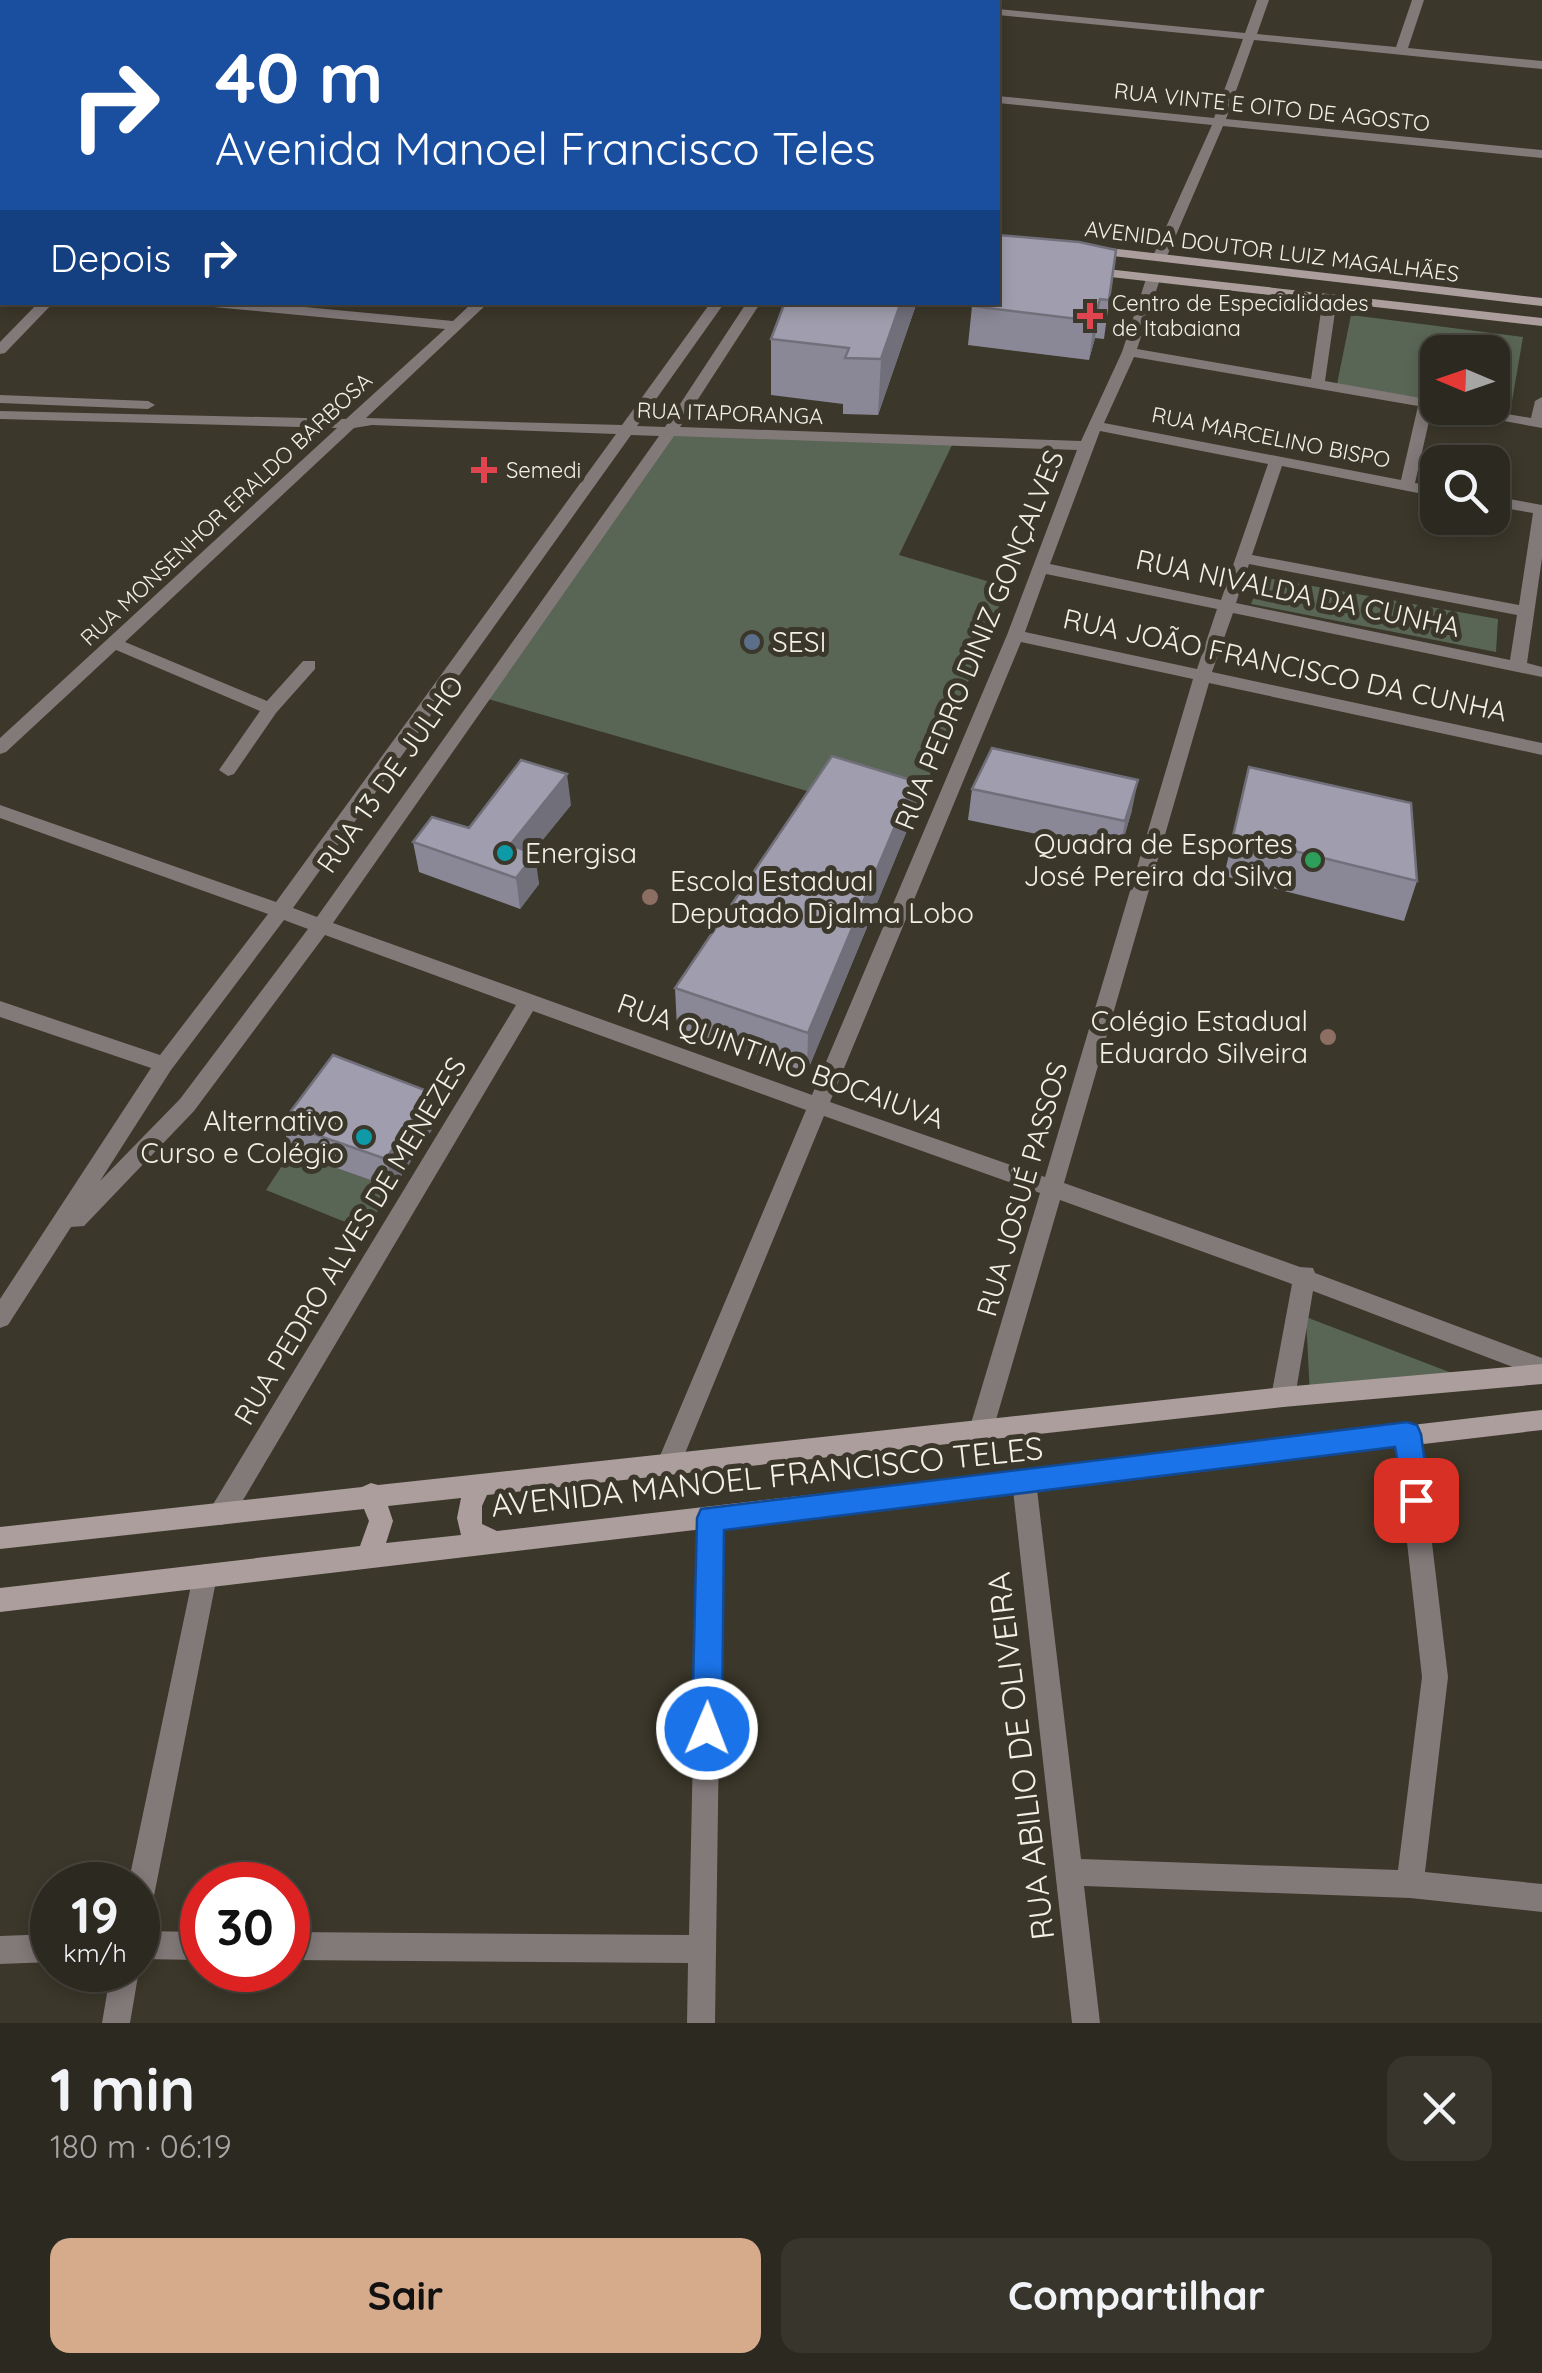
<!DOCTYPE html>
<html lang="pt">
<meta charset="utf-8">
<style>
:root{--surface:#2c2920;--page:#38352d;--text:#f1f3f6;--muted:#a6a6a5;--line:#48453e;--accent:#d6ab8b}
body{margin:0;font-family:Quicksand,sans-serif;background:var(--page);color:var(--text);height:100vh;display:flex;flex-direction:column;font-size:38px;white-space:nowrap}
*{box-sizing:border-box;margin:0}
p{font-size:32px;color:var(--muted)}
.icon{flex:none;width:55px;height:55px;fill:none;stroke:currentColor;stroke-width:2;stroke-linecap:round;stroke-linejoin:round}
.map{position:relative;height:2023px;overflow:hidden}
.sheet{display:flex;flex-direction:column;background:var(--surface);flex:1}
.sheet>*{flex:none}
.guide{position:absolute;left:0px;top:0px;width:1000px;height:305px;box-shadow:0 5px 15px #0003,0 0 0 2px var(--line);background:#1a4fa0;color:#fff;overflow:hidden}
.needle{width:65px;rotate:272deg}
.fabs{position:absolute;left:1420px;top:335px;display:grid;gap:20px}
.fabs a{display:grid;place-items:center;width:90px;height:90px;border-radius:20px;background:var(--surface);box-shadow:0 5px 15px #0003,0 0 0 2px var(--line);font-size:50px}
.speed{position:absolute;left:30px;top:1862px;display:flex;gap:20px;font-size:50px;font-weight:700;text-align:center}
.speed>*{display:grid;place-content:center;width:130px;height:130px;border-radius:50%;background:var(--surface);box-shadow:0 5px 15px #0003,0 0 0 2px var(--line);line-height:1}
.speed small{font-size:25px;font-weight:400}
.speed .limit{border:15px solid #d22;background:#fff;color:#111}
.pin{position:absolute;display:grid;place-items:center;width:85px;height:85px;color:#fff;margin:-42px;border-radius:20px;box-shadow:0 5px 15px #0006}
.me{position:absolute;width:110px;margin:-55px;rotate:1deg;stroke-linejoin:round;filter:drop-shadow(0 0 8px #0008)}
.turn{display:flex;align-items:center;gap:35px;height:210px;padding:0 50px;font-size:45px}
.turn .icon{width:130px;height:130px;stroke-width:2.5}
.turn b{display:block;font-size:70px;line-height:85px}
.then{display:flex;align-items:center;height:95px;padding:0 50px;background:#0003;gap:20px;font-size:38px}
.round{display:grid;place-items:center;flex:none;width:105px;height:105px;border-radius:20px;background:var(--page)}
.headline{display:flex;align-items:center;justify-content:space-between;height:170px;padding:0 50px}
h1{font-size:60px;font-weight:700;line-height:75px}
.button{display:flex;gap:20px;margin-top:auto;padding:20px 50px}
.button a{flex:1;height:115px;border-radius:20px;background:var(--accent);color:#111;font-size:40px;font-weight:700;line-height:115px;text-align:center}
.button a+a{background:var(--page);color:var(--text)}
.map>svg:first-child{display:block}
.green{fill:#596655}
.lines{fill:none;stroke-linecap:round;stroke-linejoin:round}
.street{fill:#827979;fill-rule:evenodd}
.secondary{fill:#ac9e9d;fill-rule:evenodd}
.wall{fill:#8a8896}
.shaded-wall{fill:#706f7a}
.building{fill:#a09eae;stroke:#706f7a;stroke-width:2.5}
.route{fill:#1a73e8;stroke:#114b97;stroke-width:2.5}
.health-dot{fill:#e0444e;stroke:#3b372a;stroke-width:4}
.service-dot{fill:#5c6f8a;stroke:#3b372a;stroke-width:4}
.culture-dot{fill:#0f9aa8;stroke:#3b372a;stroke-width:4}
.leisure-dot{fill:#2e9e5b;stroke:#3b372a;stroke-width:4}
.education-dot{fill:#8d6e63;stroke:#3b372a;stroke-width:4}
.labels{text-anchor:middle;stroke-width:10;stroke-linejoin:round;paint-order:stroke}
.far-street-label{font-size:22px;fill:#f2f0e7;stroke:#3b372a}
.far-poi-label{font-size:22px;fill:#f2f0e7;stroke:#3b372a;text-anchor:start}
.street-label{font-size:28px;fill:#f2f0e7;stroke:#3b372a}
.poi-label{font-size:28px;fill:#f2f0e7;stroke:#3b372a;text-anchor:start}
.near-street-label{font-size:32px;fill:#f2f0e7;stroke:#3b372a}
</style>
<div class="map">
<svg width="1542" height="2023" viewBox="0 0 1542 2023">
<rect width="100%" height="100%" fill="#3b372a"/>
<!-- green -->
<g class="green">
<polygon points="1351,315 1523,337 1510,413 1476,408 1492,408 1492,352 1438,352 1437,401 1337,384"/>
<polygon points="667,432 953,443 899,555 1007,587 911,821 481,697"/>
<polygon points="1262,577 1498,619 1496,652 1251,604"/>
<polygon points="291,1152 393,1188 365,1230 266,1190"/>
<polygon points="1306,1317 1470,1380 1310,1396"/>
</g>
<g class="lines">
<!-- street -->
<g class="street">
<polygon points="39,0 73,0 75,2 42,2"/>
<polygon points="879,0 913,0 915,2 882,2"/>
<polygon points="1257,0 1269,0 1257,34 1396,47 1412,0 1424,0 1408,48 1542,61 1542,69 1254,40 1226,119 1542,150 1542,158 1223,126 1167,256 1160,260 1153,256 1212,125 998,103 998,96 1214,118 1243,39 998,15 998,9 1245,33"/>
<polygon points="2,103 2,112 0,113 0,104"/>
<path d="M1153,275L1160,279L1137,349L1311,379L1323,298L1330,294L1337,298L1325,381L1438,401V408H1473L1531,418L1535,401L1542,397V428L1432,408L1415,483L1438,487V497L1282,466L1252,555L1519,605L1533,513L1492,506V496L1542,505V558L1527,663L1542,667V677L1233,613L1212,672L1542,743V755L1209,683L1064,1183L1300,1267L1313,1268L1315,1273L1542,1358V1378L1313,1291L1295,1397L1291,1404L1283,1407L1275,1404L1271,1397L1292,1284L1060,1200L993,1430L989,1437L981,1441L973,1437L969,1430L1040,1193L824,1116L681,1463L677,1471L669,1474L661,1471L657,1463L806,1110L533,1011L230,1522L221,1525L212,1522L209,1514L212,1506L516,1005L325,935L194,1111L84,1226L71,1227L8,1325L0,1328V1299L151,1068L0,1017V1001L160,1055L268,914L0,818V805L276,902L616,434L372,425L354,428L125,642L267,701L303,661H315V669L276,713L234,774L228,776L219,770L260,711L116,650L6,752L0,754V738L337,428L0,419V411L346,419L445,329L203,306L196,302H252L453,321L473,302H489L366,418L622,425L711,302H725L637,426L665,427L747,302H761L680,427L1081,441L1122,352L1146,279ZM1134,357L1418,406L1401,480L1104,423ZM1100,431L1268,464L1221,600L1050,564ZM631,435L659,436L317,917L293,908ZM674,436L1077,450L1007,635L812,1095L333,923ZM1249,564L1517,615L1510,660L1236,603ZM1046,574L1217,609L1197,669L1025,632ZM1021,642L1193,679L1045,1177L830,1102ZM284,920L308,929L180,1099L100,1181L171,1070Z"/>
<polygon points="39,302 54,302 5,353 0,354 0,342"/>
<polygon points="0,395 148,401 155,405 148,409 0,403"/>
<polygon points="1407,1423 1415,1427 1419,1434 1448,1677 1425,1872 1542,1884 1542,1912 1410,1898 1084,1886 1100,2023 1072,2023 1012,1481 1015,1473 1024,1470 1033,1473 1036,1481 1081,1859 1398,1870 1422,1677 1395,1434 1399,1427"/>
<polygon points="710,1508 719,1511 722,1519 715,2023 687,2023 688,1963 288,1960 288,1932 689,1935 698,1519 701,1511"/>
<polygon points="205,1564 214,1568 217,1576 152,1906 148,1916 138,1920 138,1885 128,1885 193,1576 196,1568"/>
<polygon points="138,1931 202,1932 202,1960 138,1959"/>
<polygon points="52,1934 52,1962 0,1964 0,1936"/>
<polygon points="138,1966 139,1970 130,2023 102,2023 111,1970 138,1970"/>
</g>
<!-- secondary -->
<g class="secondary">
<polygon points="0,122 2,123 2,131 0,130"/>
<rect x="0" y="139" width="2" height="8"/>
<polygon points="1092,246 1542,298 1542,306 1087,253 1085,250"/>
<polygon points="1089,267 1542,318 1542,326 1084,274 1082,271"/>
<path d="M1542,1364V1384L1283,1407L487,1495L482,1506V1524L497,1531L1542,1410V1430L0,1612V1588L360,1546L369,1521L364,1509L0,1549V1527L362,1487L371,1483L378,1485L1283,1387ZM461,1498L457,1518L461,1535L386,1543L393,1521L388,1506Z"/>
</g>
</g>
<!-- wall -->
<g class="wall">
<polygon points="1116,250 1104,339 1095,338 1089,360 968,345 972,306"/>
<polygon points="917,302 878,415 843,414 843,404 771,395 771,339"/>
<polygon points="1249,767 1417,881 1404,921 1224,876"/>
<polygon points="914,781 911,821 807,1072 677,1028 675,988"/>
<polygon points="972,789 1132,810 1120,851 968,820"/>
<polygon points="571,805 532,853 539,884 520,909 419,872 413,842"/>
<polygon points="437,1122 393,1188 291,1152 282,1123"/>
</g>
<!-- shaded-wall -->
<g class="shaded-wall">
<polygon points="1100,299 1095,338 1089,360 1094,321"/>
<polygon points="901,302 917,302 878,415 881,359"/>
<polygon points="567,774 571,805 514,875 510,845"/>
<polygon points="1138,780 1132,810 1120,851 1125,821"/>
<polygon points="914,781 911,821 807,1072 808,1033"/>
<polygon points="535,854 539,884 520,909 516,878"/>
<polygon points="430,1092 437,1122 393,1188 386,1159"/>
</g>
<!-- building -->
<g class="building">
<polygon points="998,235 1079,242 1116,250 1109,300 1100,299 1094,321 972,306 973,302 998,302"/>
<polygon points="785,302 901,302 881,359 845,358 849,348 771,339"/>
<polygon points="992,748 1138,780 1125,821 972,789"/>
<polygon points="832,756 914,781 808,1033 675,988"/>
<polygon points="521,760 567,774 510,845 535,854 516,878 413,842 432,817 469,828"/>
<polygon points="1249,767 1411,803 1417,881 1233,836"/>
<polygon points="333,1055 430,1092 386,1159 282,1123"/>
</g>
<!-- route -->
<polygon class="route" points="1407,1422 1417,1425 1421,1434 1430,1500 1426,1509 1416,1513 1406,1509 1395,1447 724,1530 722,1729 718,1739 707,1744 697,1739 692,1729 697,1518 701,1509"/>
<!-- markers -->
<g class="health-dot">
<path d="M1085 301h10v10h10v10h-10v10h-10v-10h-10v-10h10z"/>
<path d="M479 455h10v10h10v10h-10v10h-10v-10h-10v-10h10z"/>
</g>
<circle class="service-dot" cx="752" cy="642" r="10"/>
<g class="culture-dot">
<circle cx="505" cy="853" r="10"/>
<circle cx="364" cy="1137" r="10"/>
</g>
<circle class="leisure-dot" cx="1313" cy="860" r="10"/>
<g class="education-dot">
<circle cx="650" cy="897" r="10"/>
<circle cx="1328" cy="1037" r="10"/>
</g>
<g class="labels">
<!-- far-street labels -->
<g class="far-street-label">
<text transform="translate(1272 107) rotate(6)" y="8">RUA VINTE E OITO DE AGOSTO</text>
<text transform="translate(1272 251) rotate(7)" y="8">AVENIDA DOUTOR LUIZ MAGALHÃES</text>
<text transform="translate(730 413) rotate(2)" y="8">RUA ITAPORANGA</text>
<text transform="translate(1271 437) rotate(11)" y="8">RUA MARCELINO BISPO</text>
<text transform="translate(226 509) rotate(-43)" y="8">RUA MONSENHOR ERALDO BARBOSA</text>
</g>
<!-- far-poi labels -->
<g class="far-poi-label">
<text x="1112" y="311">Centro de Especialidades<tspan x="1112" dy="25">de Itabaiana</tspan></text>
<text x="506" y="478">Semedi</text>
</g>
<!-- street labels -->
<g class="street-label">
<text transform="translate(1298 593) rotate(12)" y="10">RUA NIVALDA DA CUNHA</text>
<text transform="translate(979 640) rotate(-68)" y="10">RUA PEDRO DINIZ GONÇALVES</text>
<text transform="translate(1285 665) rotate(12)" y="10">RUA JOÃO FRANCISCO DA CUNHA</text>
<text transform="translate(390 774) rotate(-55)" y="10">RUA 13 DE JULHO</text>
<text transform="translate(781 1061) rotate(20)" y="10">RUA QUINTINO BOCAIUVA</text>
<text transform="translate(1022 1189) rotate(-74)" y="10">RUA JOSUÉ PASSOS</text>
<text transform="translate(350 1241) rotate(-59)" y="10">RUA PEDRO ALVES DE MENEZES</text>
</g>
<!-- poi labels -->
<g class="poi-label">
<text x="772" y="652">SESI</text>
<text x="1293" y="854" text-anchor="end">Quadra de Esportes<tspan x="1293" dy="32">José Pereira da Silva</tspan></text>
<text x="525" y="863">Energisa</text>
<text x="670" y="891">Escola Estadual<tspan x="670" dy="32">Deputado Djalma Lobo</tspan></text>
<text x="1308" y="1031" text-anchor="end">Colégio Estadual<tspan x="1308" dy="32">Eduardo Silveira</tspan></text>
<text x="344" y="1131" text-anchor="end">Alternativo<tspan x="344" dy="32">Curso e Colégio</tspan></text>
</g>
<!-- near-street labels -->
<g class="near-street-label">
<text transform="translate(767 1477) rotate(-6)" y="11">AVENIDA MANOEL FRANCISCO TELES</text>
<text transform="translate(1021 1756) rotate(-97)" y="11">RUA ABILIO DE OLIVEIRA</text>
</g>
</g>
</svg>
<div class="fabs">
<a><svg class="needle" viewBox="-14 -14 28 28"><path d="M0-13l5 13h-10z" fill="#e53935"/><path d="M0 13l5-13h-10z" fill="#a6a6a5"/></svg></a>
<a><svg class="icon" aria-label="search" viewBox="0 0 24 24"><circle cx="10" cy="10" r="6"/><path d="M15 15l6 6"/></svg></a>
</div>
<div class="speed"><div>19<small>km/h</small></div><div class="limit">30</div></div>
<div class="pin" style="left:1416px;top:1500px;background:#d93025"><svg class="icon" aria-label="arrive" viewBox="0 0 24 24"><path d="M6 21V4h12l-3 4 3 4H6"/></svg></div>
<svg class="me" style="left:707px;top:1729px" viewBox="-20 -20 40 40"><circle r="17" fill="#1a73e8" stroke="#fff" stroke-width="3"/><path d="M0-11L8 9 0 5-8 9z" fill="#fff"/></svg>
<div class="guide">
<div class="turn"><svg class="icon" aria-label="right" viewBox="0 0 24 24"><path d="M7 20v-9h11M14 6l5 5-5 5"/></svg><div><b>40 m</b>Avenida Manoel Francisco Teles</div></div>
<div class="then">Depois<svg class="icon" aria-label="right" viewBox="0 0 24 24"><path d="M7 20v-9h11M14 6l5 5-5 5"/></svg></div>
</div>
</div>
<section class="sheet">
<div class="headline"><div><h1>1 min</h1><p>180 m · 06:19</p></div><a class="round"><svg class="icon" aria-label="close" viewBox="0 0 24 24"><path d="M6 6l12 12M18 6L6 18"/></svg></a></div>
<div class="button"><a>Sair</a><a>Compartilhar</a></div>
</section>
